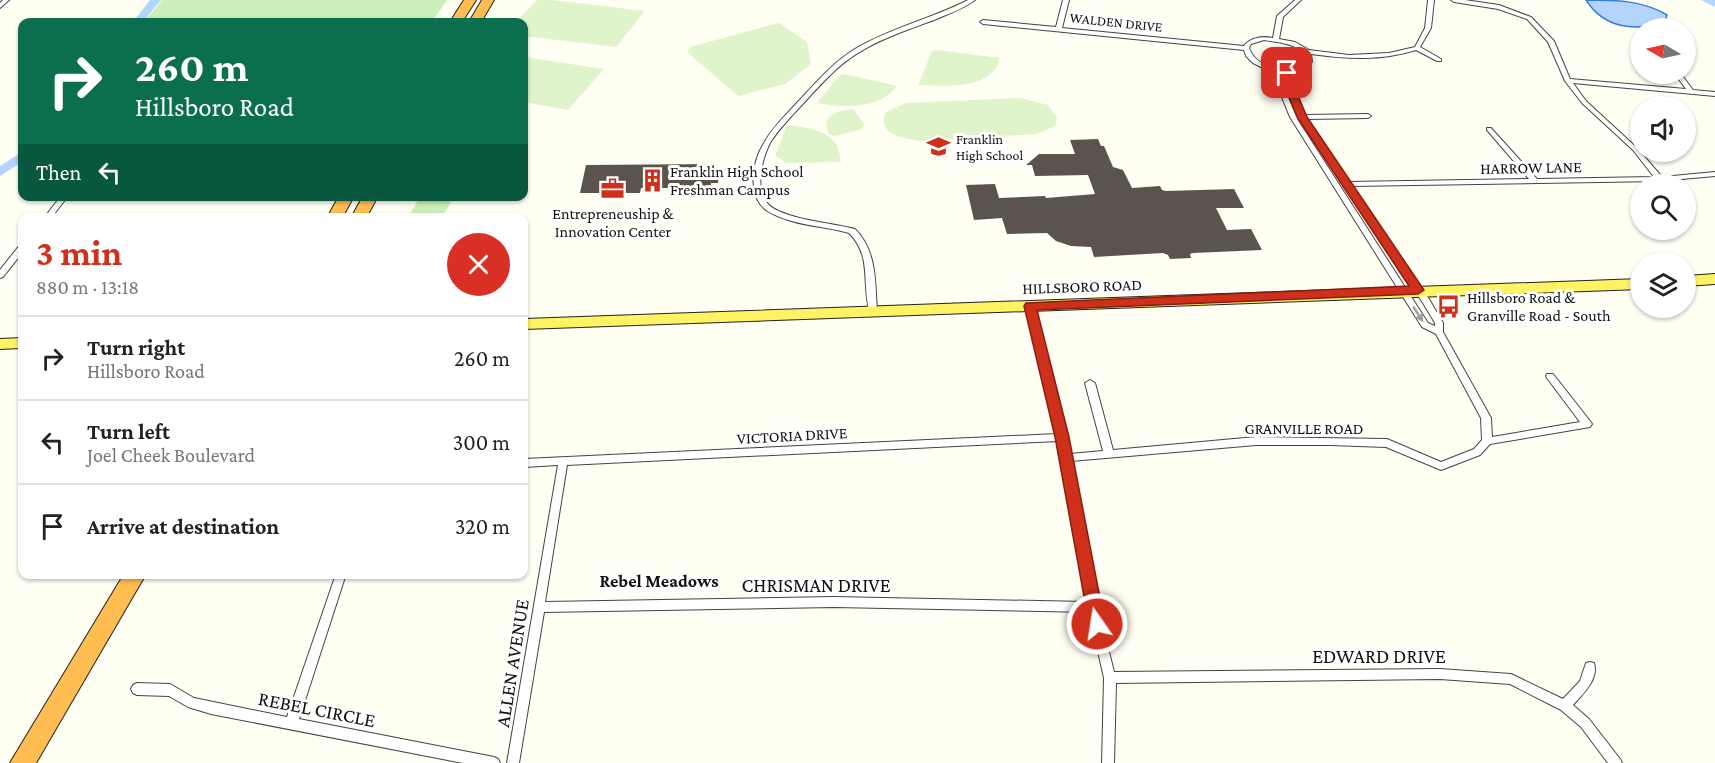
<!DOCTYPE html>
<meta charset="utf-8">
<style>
:root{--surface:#fff;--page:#f6f6f6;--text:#222;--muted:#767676;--line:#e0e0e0;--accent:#ce301b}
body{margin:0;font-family:"Crimson Pro",serif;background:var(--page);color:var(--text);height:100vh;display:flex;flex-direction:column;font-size:22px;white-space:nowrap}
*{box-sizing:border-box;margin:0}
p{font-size:20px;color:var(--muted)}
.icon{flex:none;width:33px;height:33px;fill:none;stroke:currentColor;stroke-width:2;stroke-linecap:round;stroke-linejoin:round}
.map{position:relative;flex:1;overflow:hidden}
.panel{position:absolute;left:18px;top:213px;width:510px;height:366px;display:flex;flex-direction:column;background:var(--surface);border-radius:12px;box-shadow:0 2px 4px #0004}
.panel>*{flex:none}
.top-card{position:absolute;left:18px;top:18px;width:510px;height:183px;border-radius:12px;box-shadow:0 2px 4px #0004;background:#0b6e4f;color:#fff;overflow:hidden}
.needle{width:39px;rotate:279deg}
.buttons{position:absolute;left:1630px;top:18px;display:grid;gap:12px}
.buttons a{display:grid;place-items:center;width:66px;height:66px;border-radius:50%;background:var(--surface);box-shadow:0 2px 4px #0004;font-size:30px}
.pin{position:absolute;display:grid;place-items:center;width:51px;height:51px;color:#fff;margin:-26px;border-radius:12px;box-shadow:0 3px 9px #0006}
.me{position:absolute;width:66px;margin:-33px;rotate:347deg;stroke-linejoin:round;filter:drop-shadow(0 0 4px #0008)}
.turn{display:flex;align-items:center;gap:21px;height:126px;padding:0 18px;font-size:27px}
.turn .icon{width:78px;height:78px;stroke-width:2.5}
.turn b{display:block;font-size:42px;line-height:51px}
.then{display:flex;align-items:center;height:57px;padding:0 18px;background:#0003;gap:12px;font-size:22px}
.round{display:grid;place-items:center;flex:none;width:63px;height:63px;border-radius:32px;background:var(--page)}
.summary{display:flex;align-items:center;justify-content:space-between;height:102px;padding:0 18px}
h1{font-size:36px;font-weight:700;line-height:45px;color:var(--accent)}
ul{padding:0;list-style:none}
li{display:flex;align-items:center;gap:18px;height:84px;padding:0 18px;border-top:2px solid var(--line)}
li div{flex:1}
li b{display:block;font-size:22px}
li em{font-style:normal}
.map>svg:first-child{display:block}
.green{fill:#cceeb9}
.pitch{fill:#e0f4cc}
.water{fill:#b4d5fb;stroke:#347cd9;stroke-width:1.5}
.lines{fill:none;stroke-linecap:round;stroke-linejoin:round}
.river{fill:#b4d5fb;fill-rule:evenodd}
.building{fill:#5a544c}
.street-casing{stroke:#444;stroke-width:2}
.primary-casing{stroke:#222;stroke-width:2}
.highway-casing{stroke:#222;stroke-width:2}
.street{fill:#fff;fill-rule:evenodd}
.primary{fill:#fff364;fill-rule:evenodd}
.highway{fill:#ffbd52;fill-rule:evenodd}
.oneway{fill:#a0a0a0}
.route{fill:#ce301b;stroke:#861f12;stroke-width:1.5}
.labels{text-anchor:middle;stroke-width:6;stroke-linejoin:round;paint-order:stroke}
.far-street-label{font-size:14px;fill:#111;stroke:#fff}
.far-poi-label{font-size:14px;fill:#111;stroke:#fff;text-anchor:start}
.street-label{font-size:16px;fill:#111;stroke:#fff}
.poi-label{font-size:16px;fill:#111;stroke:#fff;text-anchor:start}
.neighbourhood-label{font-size:18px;font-weight:bold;fill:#111;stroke:#fff}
.near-street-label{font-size:20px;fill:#111;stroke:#fff}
</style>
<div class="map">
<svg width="1715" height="763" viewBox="0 0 1715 763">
<rect width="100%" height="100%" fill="#fffff4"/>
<!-- green -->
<g class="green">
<polygon points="162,0 447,0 432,22 144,22"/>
<polygon points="420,197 420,196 454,197 442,217 408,217"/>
</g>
<!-- pitch -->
<g class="pitch">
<polygon points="537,0 552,0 645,11 616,47 524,36 524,22 516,22"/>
<polygon points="779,23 807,42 811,64 785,84 738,96 687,52 690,47"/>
<path d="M937,50L1000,58C992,91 943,86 918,85L932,51Z"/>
<polygon points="524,57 604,69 568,110 524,102"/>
<path d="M844,74L897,86C878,110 844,108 817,103L840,75Z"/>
<polygon points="1020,98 1048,105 1057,118 1055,126 1037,134 918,141 897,136 888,131 884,124 884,117 886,112 906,103"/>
<path d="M853,109L864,124L862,129L835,136L830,135C818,117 838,110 853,109Z"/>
<path d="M787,125C802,127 826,129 836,144C839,148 840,157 841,162L786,163L775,155Z"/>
</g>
<!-- water -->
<path class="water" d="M1586,0C1614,0 1643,0 1667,15L1665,22C1634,32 1604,28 1586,0Z"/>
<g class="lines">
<!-- river -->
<g class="river">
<polygon points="150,0 161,0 143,22 133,22"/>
<polygon points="1701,0 1715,0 1715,7"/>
<polygon points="22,152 22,162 0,176 0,166"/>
</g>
</g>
<!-- building -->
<g class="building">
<polygon points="1098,139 1101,146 1104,146 1113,167 1123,170 1132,188 1160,186 1162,190 1166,191 1234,189 1244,208 1216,208 1227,230 1251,229 1262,250 1193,253 1190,254 1191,258 1170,259 1168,255 1163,253 1094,257 1091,247 1071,246 1056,241 1047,233 1007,234 1002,218 974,220 966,185 995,184 999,198 1045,196 1046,198 1095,194 1088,175 1035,176 1032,165 1026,165 1039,154 1075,154 1070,140"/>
<polygon points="714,164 712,174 719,174 718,183 711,183 710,192 669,192 670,188 641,188 640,193 580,193 586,165"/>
</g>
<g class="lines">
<defs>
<g id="street">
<polygon points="3,0 9,0 0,8 0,3"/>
<path d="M968,0H975C963,9 948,14 934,20C910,29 885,37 863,50C837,64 819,87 799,108C789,119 778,130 770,143C762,159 754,189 768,204C782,219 833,223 855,229C877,251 875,282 877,311L876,313H870C861,285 873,257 849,233C824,226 788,225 766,210C759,205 755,196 754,187C752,172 756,156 764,143C772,128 784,117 795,105C814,85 832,63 855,49C890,28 931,19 968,0Z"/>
<path d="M1063,0H1069L1062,28L1244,46C1250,37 1263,36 1273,38L1277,16L1295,0H1301L1283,17L1279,39L1295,42L1309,50L1349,55L1389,53L1415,47L1425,28L1428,0H1434L1431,28L1420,47L1441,59V61H1437L1416,50C1381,61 1347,59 1311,54L1312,62C1304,67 1293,69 1288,77L1304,115L1368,114L1371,116L1368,118L1307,119L1349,182L1529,179L1487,130V128H1491L1537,179L1654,177L1633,150L1582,103L1565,81L1548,42L1527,19L1498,9L1454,2L1451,0H1465L1499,5L1531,17L1554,41L1570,79L1686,89L1675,74H1681L1693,90L1715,92V96L1573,83L1586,101L1637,148L1662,177L1715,172V176L1660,181L1352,186L1429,299L1443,323V332L1491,418L1492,437L1580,422L1547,378L1546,376L1547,374H1553L1590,421L1592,424L1590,427L1490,444L1480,455L1441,470L1386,447L1330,445H1256L1071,461L1098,607L1114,672L1440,669L1511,674L1563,699L1580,681L1586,663L1590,662L1594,663C1599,679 1583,694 1573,705L1589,719L1620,759L1622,763H1608L1581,727L1561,710L1510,684L1440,679L1116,683L1114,763H1102L1104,678L1089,612L834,607L544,612L519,763H507L558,465L524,467V459L1056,434L1026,306L1030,303L1034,306L1070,454L1103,451L1085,383L1090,380L1095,383L1113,450L1256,437L1387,439L1441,462L1474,449L1482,440L1481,418L1436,334L1422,327L1290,117L1273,75L1265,69L1253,63L1246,56L1244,50L983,24L980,22L983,20L1056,27ZM1264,40C1280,43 1301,43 1307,60C1288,72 1258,71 1249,48L1251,44ZM1276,71H1286L1282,77L1298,115L1296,116L1279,74ZM1297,119H1300L1423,303L1435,323V326L1428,323ZM1058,441L1087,602L834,597L545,602L567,465Z"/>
<polygon points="61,196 68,196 51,218 44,218"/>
<polygon points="19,246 22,246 22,253 3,277 0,278 0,270"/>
<polygon points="336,574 346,574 299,719 494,757 498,759 500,763 463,763 211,714 188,707 169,696 137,695 133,693 131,689 133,685 137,683 170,684 194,698 287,717"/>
</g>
<g id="primary">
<polygon points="1715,274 1715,284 1686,286 1686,276"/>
<polygon points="1641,279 1641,289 524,329 524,319"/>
<polygon points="22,338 22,348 0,349 0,339"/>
</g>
<g id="highway">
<polygon points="464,0 476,0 462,22 450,22"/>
<polygon points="482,0 494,0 481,22 469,22"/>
<polygon points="339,196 354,196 342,218 327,218"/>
<polygon points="363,196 378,196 366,218 351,218"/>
<polygon points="124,574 146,574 36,763 10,763"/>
</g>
</defs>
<!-- street casing -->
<use href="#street" class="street-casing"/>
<!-- primary casing -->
<use href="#primary" class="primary-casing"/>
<!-- highway casing -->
<use href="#highway" class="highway-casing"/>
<!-- street -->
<use href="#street" class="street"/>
<!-- primary -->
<use href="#primary" class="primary"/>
<!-- highway -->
<use href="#highway" class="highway"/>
</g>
<!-- one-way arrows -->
<defs><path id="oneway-solid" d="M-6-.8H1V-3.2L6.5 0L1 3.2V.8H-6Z" transform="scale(1.5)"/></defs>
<use class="oneway" href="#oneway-solid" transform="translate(1418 314) rotate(57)"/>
<!-- route -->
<polygon class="route" points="1287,70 1292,73 1291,79 1307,117 1424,290 1418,294 1037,310 1069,437 1105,624 1103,630 1097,632 1091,630 1089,624 1055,437 1024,306 1026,303 1409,286 1297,117 1281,79 1282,73"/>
<!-- icons -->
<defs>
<symbol id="school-bare" viewBox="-9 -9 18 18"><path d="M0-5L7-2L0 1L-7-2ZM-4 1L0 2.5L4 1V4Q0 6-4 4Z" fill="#ce301b" stroke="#fff" stroke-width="2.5" paint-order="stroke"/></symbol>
<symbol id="building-bare" viewBox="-9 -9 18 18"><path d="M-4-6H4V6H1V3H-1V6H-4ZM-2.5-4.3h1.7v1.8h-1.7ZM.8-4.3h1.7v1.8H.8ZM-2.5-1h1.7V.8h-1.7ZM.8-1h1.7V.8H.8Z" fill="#ce301b" stroke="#fff" stroke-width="2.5" paint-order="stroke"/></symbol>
<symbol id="office-bare" viewBox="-9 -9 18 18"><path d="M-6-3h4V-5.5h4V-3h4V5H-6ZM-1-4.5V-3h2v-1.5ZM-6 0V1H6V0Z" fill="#ce301b" stroke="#fff" stroke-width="2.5" paint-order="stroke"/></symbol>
<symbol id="bus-bare" viewBox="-9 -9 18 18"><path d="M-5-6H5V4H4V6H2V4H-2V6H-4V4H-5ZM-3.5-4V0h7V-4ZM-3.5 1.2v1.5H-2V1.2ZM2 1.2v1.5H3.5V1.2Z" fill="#ce301b" stroke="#fff" stroke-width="2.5" paint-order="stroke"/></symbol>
</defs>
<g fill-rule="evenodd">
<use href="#school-bare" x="922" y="130" width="33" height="33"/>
<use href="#building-bare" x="636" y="164" width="33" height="33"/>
<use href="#office-bare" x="596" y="172" width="33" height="33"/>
<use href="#bus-bare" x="1432" y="290" width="33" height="33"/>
</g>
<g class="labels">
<!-- far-street labels -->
<g class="far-street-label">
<text transform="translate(1116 22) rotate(6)" y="5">WALDEN DRIVE</text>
</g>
<!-- far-poi labels -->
<g class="far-poi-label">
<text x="956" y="144">Franklin<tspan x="956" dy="16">High School</tspan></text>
</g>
<!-- street labels -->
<g class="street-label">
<text transform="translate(1531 167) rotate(-1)" y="6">HARROW LANE</text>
<text transform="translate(1082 286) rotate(-2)" y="6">HILLSBORO ROAD</text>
<text x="1304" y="434">GRANVILLE ROAD</text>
<text transform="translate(792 435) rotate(-3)" y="6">VICTORIA DRIVE</text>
</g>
<!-- poi labels -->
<g class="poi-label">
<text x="670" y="177">Franklin High School<tspan x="670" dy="18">Freshman Campus</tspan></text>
<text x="613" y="219" text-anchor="middle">Entrepreneuship &amp;<tspan x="613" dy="18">Innovation Center</tspan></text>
<text x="1467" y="303">Hillsboro Road &amp;<tspan x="1467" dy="18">Granville Road - South</tspan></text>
</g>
<!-- neighbourhood labels -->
<g class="neighbourhood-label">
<text x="659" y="587">Rebel Meadows</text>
</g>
<!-- near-street labels -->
<g class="near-street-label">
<text x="816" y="592">CHRISMAN DRIVE</text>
<text x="1379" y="663">EDWARD DRIVE</text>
<text transform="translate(512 663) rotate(-81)" y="7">ALLEN AVENUE</text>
<text transform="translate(317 709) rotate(11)" y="7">REBEL CIRCLE</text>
</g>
</g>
</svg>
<div class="buttons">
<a><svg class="needle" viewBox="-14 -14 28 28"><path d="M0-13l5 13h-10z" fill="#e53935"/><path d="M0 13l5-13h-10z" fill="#767676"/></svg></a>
<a><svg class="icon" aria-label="sound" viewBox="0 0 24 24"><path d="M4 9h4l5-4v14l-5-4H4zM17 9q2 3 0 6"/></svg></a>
<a><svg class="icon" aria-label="search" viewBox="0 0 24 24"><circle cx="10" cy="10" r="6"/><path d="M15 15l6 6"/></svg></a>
<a><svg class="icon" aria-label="layers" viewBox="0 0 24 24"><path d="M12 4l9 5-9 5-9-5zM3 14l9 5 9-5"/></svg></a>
</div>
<div class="pin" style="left:1287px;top:73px;background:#d93025"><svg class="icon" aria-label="arrive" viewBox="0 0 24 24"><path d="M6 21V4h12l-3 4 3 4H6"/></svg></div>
<svg class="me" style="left:1097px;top:624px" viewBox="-20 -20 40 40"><circle r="17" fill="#ce301b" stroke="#fff" stroke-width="3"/><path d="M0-11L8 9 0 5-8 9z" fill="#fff"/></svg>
<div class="top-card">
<div class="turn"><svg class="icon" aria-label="right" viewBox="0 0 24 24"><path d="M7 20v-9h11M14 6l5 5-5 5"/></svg><div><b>260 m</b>Hillsboro Road</div></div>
<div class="then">Then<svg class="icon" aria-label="left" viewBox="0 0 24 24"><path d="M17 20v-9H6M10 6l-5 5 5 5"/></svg></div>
</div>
<section class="panel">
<div class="summary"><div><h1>3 min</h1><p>880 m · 13:18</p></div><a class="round" style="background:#d93025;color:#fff"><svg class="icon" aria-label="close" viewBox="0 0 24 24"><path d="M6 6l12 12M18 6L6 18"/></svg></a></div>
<ul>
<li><svg class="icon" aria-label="right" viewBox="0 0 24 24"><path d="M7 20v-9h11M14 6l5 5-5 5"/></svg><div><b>Turn right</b><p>Hillsboro Road</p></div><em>260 m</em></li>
<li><svg class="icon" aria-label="left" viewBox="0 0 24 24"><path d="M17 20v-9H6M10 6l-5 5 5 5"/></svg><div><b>Turn left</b><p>Joel Cheek Boulevard</p></div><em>300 m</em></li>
<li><svg class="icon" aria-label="arrive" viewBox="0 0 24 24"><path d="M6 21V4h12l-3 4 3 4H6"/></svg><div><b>Arrive at destination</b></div><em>320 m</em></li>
</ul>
</section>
</div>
